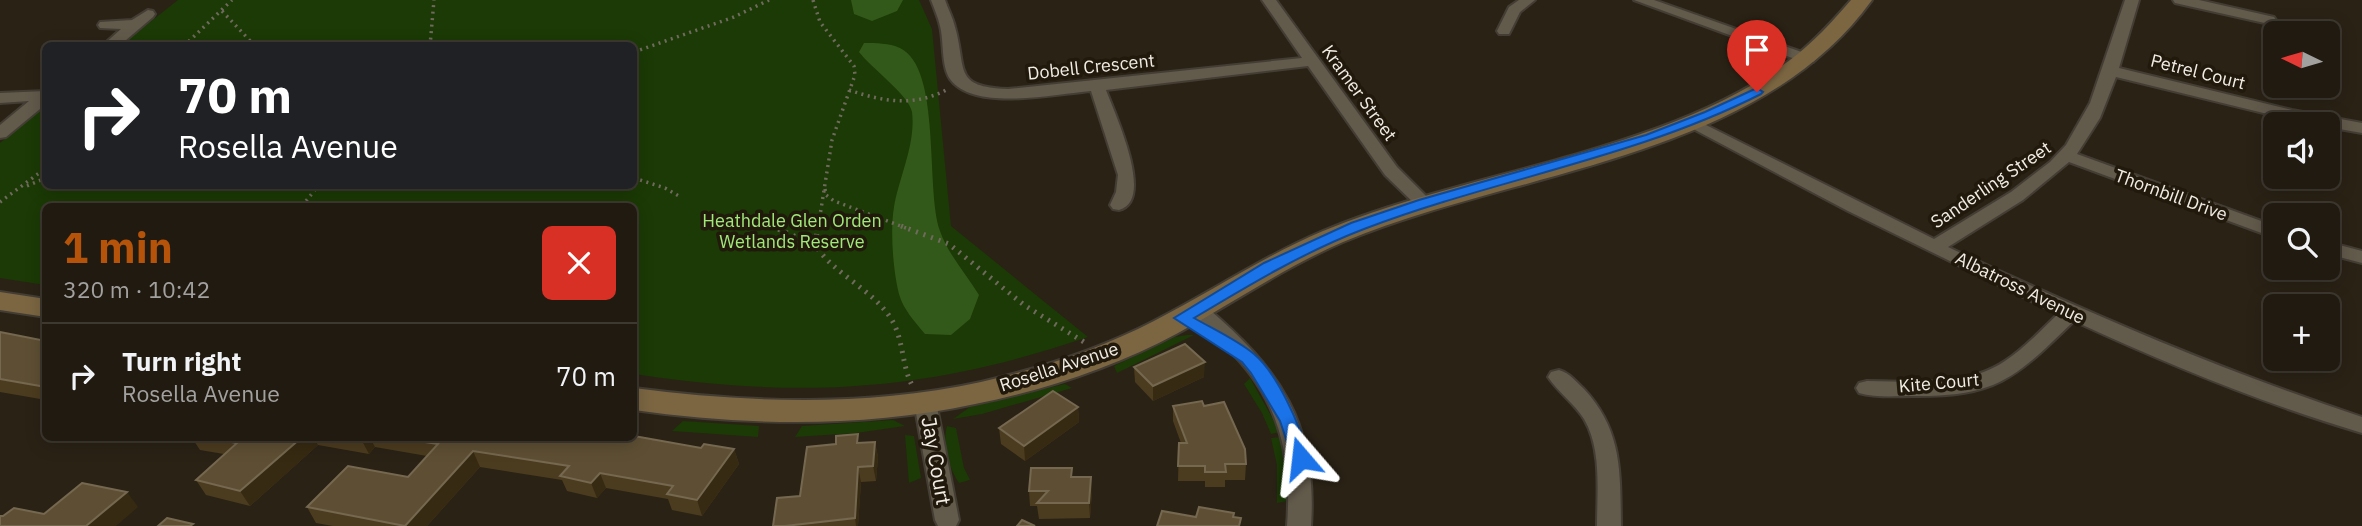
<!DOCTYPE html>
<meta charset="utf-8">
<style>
:root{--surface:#201a10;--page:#282319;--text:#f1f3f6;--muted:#a2a19f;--line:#3d3830;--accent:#b45309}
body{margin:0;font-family:"IBM Plex Sans",sans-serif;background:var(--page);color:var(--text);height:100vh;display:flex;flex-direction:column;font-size:26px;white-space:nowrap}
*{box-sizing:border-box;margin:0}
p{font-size:23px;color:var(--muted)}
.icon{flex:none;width:38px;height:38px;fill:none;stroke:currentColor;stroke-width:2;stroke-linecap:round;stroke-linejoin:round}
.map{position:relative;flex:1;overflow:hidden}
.drawer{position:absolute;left:42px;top:203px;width:595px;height:238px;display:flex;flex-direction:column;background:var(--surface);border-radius:10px;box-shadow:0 4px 18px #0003,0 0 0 2px var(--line)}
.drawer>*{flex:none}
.top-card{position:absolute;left:42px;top:42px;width:595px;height:147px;border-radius:10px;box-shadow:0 4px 18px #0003,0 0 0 2px var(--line);background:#202124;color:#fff;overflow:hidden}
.needle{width:46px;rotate:275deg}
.fabs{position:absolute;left:2263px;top:21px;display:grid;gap:14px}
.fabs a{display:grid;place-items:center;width:77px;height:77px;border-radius:10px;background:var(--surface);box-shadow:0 4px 18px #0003,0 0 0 2px var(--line);font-size:35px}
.pin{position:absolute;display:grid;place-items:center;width:60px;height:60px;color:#fff;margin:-72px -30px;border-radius:50% 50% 50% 0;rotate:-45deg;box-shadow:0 0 7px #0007}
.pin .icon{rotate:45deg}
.me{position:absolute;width:77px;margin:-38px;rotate:343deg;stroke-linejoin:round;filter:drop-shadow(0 0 5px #0008)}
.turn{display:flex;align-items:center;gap:24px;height:147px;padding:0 21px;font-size:32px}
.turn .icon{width:91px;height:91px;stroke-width:2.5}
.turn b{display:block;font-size:49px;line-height:60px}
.round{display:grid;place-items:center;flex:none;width:74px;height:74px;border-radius:10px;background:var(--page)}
.head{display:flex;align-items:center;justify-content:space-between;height:119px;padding:0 21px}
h1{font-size:42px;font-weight:700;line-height:52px;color:var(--accent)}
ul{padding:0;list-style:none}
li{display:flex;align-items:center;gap:21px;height:105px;padding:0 21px;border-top:2px solid var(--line)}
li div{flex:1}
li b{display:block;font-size:26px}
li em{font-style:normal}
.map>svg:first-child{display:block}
.green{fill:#1b3a05}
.forest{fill:#325919}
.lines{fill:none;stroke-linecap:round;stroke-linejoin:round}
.street-casing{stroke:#433d34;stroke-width:4}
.secondary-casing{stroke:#433d34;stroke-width:4}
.path-far1{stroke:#70695d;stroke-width:3.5;stroke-dasharray:2 4.5;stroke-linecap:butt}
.path{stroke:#70695d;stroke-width:5;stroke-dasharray:2 6;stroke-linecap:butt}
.street{fill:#625a4b;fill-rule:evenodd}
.secondary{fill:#7c6642;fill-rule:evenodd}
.wall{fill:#4c3c1f}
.shaded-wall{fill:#372a12}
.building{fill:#5e4f34;stroke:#756850;stroke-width:2}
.route{fill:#1a73e8;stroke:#114b97;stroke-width:2}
.labels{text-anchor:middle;stroke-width:7;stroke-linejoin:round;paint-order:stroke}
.street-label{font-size:18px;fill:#f2ede4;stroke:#20190c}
.park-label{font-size:18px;fill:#a1e879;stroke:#20190c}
.near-street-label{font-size:21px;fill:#f2ede4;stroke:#20190c}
</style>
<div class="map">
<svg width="2362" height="526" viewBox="0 0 2362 526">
<rect width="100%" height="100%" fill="#2a2215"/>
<!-- green -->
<g class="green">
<path d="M178,0H919L932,29L951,226L1088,337C927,392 800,399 634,374V206H46L45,285L0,278V143L45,106L46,186H634V46L121,45Z"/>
<polygon points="1187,335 1194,335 1117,373 1114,366 1175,337"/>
<polygon points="1250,378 1280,432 1271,434 1262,413 1244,384"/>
<polygon points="1065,384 1072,388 982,414 953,419 970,407"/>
<polygon points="893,420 905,426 856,433 795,437 802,426"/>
<polygon points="683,421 759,426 758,437 672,431"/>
<path d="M947,426L956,428L964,468L970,480L959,483C949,468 942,443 947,426Z"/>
<polygon points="905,435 914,436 921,478 909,483"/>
<polygon points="1281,437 1288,471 1287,501 1277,503 1277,465 1271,438"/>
</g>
<!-- forest -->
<g class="forest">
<polygon points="851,0 903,0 897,11 872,21 854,14"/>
<path d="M864,43C876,43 889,43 900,48C942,68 925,189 940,231C948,254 966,274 979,295L970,319L951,335L925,334C915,322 903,309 899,294C893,271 890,230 894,207C899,177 916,144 912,112C909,95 871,68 859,52Z"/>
</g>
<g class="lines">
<defs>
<g id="street">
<path d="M931,0H945C948,9 953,18 955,27C967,69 952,87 1008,89L1302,58L1262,0H1276L1397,167L1433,203L1430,207H1418L1385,175L1308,66L1106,90C1114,112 1156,201 1119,210L1113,209L1110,205L1116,192L1118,175L1091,91C1055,94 974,112 950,79C941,66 944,41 940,26C938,17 934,8 931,0Z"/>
<polygon points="1519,0 1535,0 1520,12 1509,34 1499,34 1497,31 1509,7"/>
<polygon points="1634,0 1654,0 1813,56 1816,59 1813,62 1803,62"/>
<path d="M2125,0H2139L2119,68L2292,110L2362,123V133L2328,127V124L2292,120L2116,77L2100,118L2077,154L2275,226V238L2069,162L2023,200L1948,247C2083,311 2220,370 2362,417V433C2264,404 2167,364 2074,321C2016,377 1998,397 1913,396C1896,396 1876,398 1859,393L1856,388L1859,383L1867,381C1913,381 1965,388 2005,361C2025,348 2041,330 2058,314L1848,211L1682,123L1690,118L1696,120L1934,239L2011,192L2050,162L2066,145L2090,103Z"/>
<polygon points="2173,0 2199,0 2274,17 2276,20 2269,24 2175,3"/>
<polygon points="148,10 153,11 155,14 153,17 119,46 102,46 121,29 100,28 98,25 100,22 132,20"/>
<polygon points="46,91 46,104 6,137 0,138 0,125 29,101 0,103 0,93"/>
<polygon points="2328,242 2362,251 2362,263 2328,254"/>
<path d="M1197,303L1204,305C1280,369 1318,424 1311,526H1287C1292,460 1281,404 1234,355C1219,340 1198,326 1187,309L1190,305Z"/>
<path d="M1559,370C1570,373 1576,382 1584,389C1623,431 1620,473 1621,526H1597C1597,492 1602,449 1584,419C1574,403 1558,392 1548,377L1551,372Z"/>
<polygon points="925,394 933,397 936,402 959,520 956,526 938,526 935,520 914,402 917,397"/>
</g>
<g id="secondary">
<path d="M1851,0H1872C1757,160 1514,170 1343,242C1285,267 1233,303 1178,333C1115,367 1045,390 975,404C862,428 748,426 634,410V388C750,403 866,407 981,382C1041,368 1100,349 1154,321C1211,292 1264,256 1323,231C1469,170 1663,154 1790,60C1813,43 1832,22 1851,0Z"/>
<polygon points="0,292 46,299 46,317 0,310"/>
</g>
</defs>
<!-- street casing -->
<use href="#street" class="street-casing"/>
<!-- secondary casing -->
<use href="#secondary" class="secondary-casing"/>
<!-- path-far1 -->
<g class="path-far1">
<polyline points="813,0 820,22 854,66 855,75 832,140 818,228"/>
<polyline points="222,11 255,46"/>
<polyline points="184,46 232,0"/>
<polyline points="430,46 434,0"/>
<polyline points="634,52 734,17 769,0"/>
<path d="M849,90C884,102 915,107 948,89"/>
<polyline points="634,178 665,188 679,196"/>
<polyline points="27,186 46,178"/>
<polyline points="825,189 826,195 834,201 906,228"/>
<polyline points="0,202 46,168"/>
<polyline points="302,206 318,186"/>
<polyline points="741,213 775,228"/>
</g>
<!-- path -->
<g class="path">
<polyline points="771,226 815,245"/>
<path d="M818,226L815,245C834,274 870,288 890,317C904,338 901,364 912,385"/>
<polyline points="901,226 949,244 1024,305 1084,342"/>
</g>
<!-- street -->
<use href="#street" class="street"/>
<!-- secondary -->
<use href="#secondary" class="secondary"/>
</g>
<!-- wall -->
<g class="wall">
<polygon points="0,332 46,341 46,400 0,392"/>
<polygon points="1134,367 1204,377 1153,401 1135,382"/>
<polygon points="1173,406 1204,406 1246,464 1245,480 1225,480 1225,487 1205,487 1205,481 1178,481 1179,443 1181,443 1173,421"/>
<polygon points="1078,407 1079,422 1025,461 1001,444 999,428"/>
<polygon points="635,436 701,448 734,449 739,464 702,516 672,510 668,499 606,488 597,498 567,491 562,480 480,467 427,526 333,526 316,523 307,507 408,477 427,456 375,447 369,454 318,445 250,506 206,495 196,480 224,454 200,450 194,441 176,438 634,438"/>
<polygon points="875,442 878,457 876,481 861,482 858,526 773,526 800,496 860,443"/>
<polygon points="1072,477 1092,492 1090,518 1039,519 1037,506 1030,506 1029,491"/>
</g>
<!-- shaded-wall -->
<g class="shaded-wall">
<polygon points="1205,362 1204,377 1153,401 1153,386"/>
<polygon points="1078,407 1079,422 1025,461 1024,446"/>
<polygon points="301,438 314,438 318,445 250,506 240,491"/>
<polygon points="362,438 370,438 375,447 369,454 361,439"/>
<polygon points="875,442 878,457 876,481 873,466"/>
<polygon points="734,449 739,464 702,516 697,500"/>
<polygon points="473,451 480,467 427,526 405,526"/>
<polygon points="858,467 861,482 858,526 856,526 855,518"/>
<polygon points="600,473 606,488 597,498 591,483"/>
<polygon points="1091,477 1092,492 1090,518 1089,503"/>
<polygon points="127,492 138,507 116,526 86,526"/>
</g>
<!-- building -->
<g class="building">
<polygon points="0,332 46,341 46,387 0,379"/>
<polygon points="1185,344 1205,362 1153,386 1134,367"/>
<polygon points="1053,391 1078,407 1024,446 999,428"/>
<polygon points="1202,401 1204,406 1224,402 1245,449 1246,464 1225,464 1226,472 1205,472 1205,466 1178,466 1179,443 1187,443 1173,406"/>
<polygon points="858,434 857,443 875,442 873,466 858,467 855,518 785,526 773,526 777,498 800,496 807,447 836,444 836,436"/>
<polygon points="634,436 701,448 704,444 734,449 697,500 667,494 673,486 600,473 591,483 560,476 569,466 473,451 405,526 307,507 348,466 408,477 438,444 399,438 634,438"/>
<polygon points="208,438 301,438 240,491 196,480 237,443"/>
<polygon points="1031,468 1072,468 1071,477 1091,477 1089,503 1037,503 1048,491 1029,491"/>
<polygon points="82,483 127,492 86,526 0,526 0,516 3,516 14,508 44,514"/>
<polygon points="1199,507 1234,513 1233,517 1241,518 1239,526 1157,526 1162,511 1196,517"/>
<polygon points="167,518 193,524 190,526 158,526"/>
<polygon points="1022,520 1035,526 1017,526"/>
</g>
<!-- route -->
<path class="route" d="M1757,88L1763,92L1761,94C1635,158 1495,179 1364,229C1304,252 1249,285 1194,318C1213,329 1237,340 1254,354C1279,375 1300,427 1310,458L1307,463H1294L1280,421L1251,373L1242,362L1174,318L1264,263L1351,223L1419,200L1646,135L1705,112Z"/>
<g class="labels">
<!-- street labels -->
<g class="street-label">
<text transform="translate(1091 67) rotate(-6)" y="6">Dobell Crescent</text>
<text transform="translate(2198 72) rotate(14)" y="6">Petrel Court</text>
<text transform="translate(1359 93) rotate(54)" y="6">Kramer Street</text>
<text transform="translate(1991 185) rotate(-34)" y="6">Sanderling Street</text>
<text transform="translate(2171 195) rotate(20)" y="6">Thornbill Drive</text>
<text transform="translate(2020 288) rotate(26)" y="6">Albatross Avenue</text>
<text transform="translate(1059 367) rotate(-18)" y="6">Rosella Avenue</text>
<text transform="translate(1939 383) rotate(-5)" y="6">Kite Court</text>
</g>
<!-- park labels -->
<g class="park-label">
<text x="792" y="227">Heathdale Glen Orden<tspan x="792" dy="21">Wetlands Reserve</tspan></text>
</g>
<!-- near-street labels -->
<g class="near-street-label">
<text transform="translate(936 461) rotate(80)" y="7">Jay Court</text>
</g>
</g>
</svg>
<div class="fabs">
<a><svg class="needle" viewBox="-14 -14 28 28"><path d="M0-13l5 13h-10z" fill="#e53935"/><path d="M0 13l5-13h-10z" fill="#a2a19f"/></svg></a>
<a><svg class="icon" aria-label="sound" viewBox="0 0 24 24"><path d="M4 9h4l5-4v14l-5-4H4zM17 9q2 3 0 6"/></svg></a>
<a><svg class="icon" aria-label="search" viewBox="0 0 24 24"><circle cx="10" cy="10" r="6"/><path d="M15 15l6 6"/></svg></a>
<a>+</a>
</div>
<div class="pin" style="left:1757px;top:92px;background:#d93025"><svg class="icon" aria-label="arrive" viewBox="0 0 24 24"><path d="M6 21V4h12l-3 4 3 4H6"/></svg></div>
<svg class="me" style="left:1301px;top:458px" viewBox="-20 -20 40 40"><path d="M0-17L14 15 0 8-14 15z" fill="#1a73e8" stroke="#fff" stroke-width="4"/></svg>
<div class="top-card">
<div class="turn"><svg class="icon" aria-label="right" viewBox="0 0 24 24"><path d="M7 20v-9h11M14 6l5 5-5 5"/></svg><div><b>70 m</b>Rosella Avenue</div></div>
</div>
<section class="drawer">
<div class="head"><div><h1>1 min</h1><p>320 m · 10:42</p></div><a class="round" style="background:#d93025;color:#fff"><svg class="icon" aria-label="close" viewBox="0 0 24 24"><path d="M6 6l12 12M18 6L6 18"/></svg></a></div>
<ul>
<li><svg class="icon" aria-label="right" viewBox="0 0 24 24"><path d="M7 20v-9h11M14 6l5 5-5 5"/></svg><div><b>Turn right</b><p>Rosella Avenue</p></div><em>70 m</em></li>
</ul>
</section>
</div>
